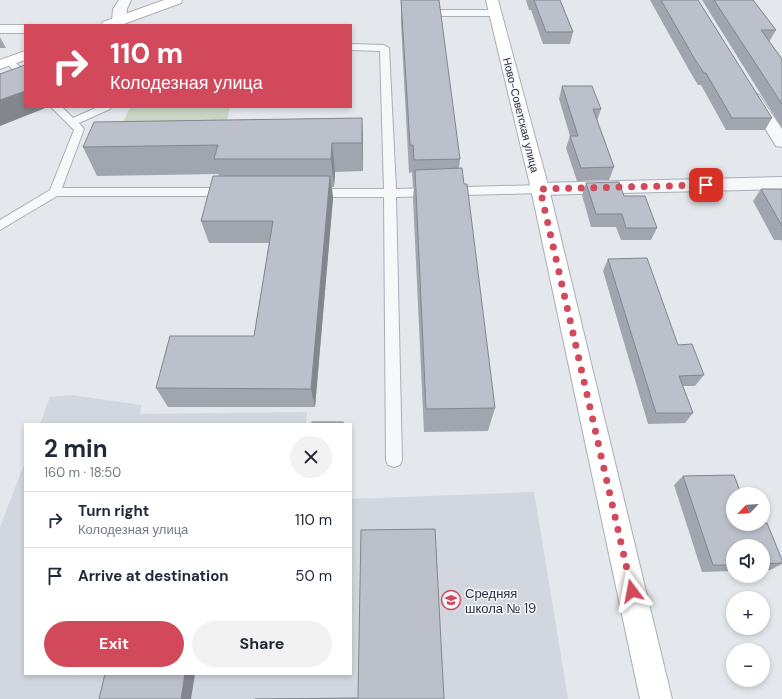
<!DOCTYPE html>
<meta charset="utf-8">
<style>
:root{--surface:#fff;--page:#f2f2f3;--text:#1f2937;--muted:#747a83;--line:#e0e1e3;--accent:#d1495b}
body{margin:0;font-family:"DM Sans",sans-serif;background:var(--page);color:var(--text);height:100vh;display:flex;flex-direction:column;font-size:15px;white-space:nowrap}
*{box-sizing:border-box;margin:0}
p{font-size:13px;color:var(--muted)}
.icon{flex:none;width:22px;height:22px;fill:none;stroke:currentColor;stroke-width:2;stroke-linecap:round;stroke-linejoin:round}
.map{position:relative;flex:1;overflow:hidden}
.side{position:absolute;left:24px;top:423px;width:328px;height:252px;display:flex;flex-direction:column;background:var(--surface);border-radius:0px;box-shadow:0 2px 6px #0003}
.side>*{flex:none}
.top-card{position:absolute;left:24px;top:24px;width:328px;height:84px;border-radius:0px;box-shadow:0 2px 6px #0003;background:#d1495b;color:#fff;overflow:hidden}
.needle{width:26px;rotate:245deg}
.buttons{position:absolute;left:726px;top:487px;display:grid;gap:8px}
.buttons a{display:grid;place-items:center;width:44px;height:44px;border-radius:50%;background:var(--surface);box-shadow:0 2px 6px #0003;font-size:20px}
.pin{position:absolute;display:grid;place-items:center;width:34px;height:34px;color:#fff;margin:-17px;border-radius:8px;box-shadow:0 2px 6px #0006}
.me{position:absolute;width:44px;margin:-22px;rotate:347deg;stroke-linejoin:round;filter:drop-shadow(0 0 3px #0008)}
.turn{display:flex;align-items:center;gap:14px;height:84px;padding:0 20px;font-size:18px}
.turn .icon{width:52px;height:52px;stroke-width:2.5}
.turn b{display:block;font-size:28px;line-height:34px}
.round{display:grid;place-items:center;flex:none;width:42px;height:42px;border-radius:21px;background:var(--page)}
.head{display:flex;align-items:center;justify-content:space-between;height:68px;padding:0 20px}
h1{font-size:24px;font-weight:700;line-height:30px}
.primary-button{display:flex;gap:8px;margin-top:auto;padding:8px 20px}
.primary-button a{flex:1;height:46px;border-radius:24px;background:var(--accent);color:#fff;font-size:16px;font-weight:700;line-height:46px;text-align:center}
.primary-button a+a{background:var(--page);color:var(--text)}
ul{padding:0;list-style:none}
li{display:flex;align-items:center;gap:12px;height:56px;padding:0 20px;border-top:1px solid var(--line)}
li div{flex:1}
li b{display:block;font-size:15px}
li em{font-style:normal}
.map>svg:first-child{display:block}
.built{fill:#d2d6de}
.green{fill:#c9d6c5}
.lines{fill:none;stroke-linecap:round;stroke-linejoin:round}
.lane-casing{stroke:#a9aeb7;stroke-width:2}
.street-casing{stroke:#a9aeb7;stroke-width:2}
.secondary-casing{stroke:#a9aeb7;stroke-width:2}
.lane{fill:#f7f8fa;fill-rule:evenodd}
.street{fill:#f7f8fa;fill-rule:evenodd}
.secondary{fill:#fff;fill-rule:evenodd}
.wall{fill:#a1a5ae}
.shaded-wall{fill:#83868d}
.building{fill:#bbc0ca;stroke:#83868d}
.route{stroke:#d1495b;stroke-width:7;stroke-dasharray:0 12.6}
.labels{text-anchor:middle;stroke-width:3;stroke-linejoin:round;paint-order:stroke}
.street-label{font-size:11px;fill:#2b3445;stroke:#f4f6f9}
.near-poi-label{font-size:13px;fill:#2b3445;stroke:#f4f6f9;text-anchor:start}
</style>
<div class="map">
<svg width="782" height="699" viewBox="0 0 782 699">
<rect width="100%" height="100%" fill="#e4e7ec"/>
<!-- built -->
<g class="built">
<polygon points="71,395 141,405 140,414 307,412 306,424 40,424 50,397"/>
<polygon points="25,462 25,674 351,674 351,499 534,492 568,699 0,699 0,527"/>
</g>
<!-- green -->
<polygon class="green" points="130,107 230,107 226,125 121,127"/>
<g class="lines">
<defs>
<g id="lane">
<polygon points="412,0 420,0 418,3 422,8 426,10 496,10 500,13 496,16 425,16 416,12 410,3"/>
<polygon points="351,44 384,45 389,48 396,189 540,185 544,186 546,189 544,192 540,193 396,197 402,460 400,465 394,467 388,465 386,460 384,197 314,197 310,196 308,193 310,190 314,189 384,189 380,51 351,50"/>
<polygon points="9,58 12,59 25,72 25,80 22,79 4,61"/>
<polygon points="51,107 62,107 73,118 98,107 111,107 110,109 79,123 84,129 62,188 227,188 231,189 233,192 231,195 227,196 57,196 0,230 0,220 50,190 74,130"/>
</g>
<g id="street">
<polygon points="119,0 131,0 127,9 126,21 124,24 114,24 112,21 113,9"/>
<rect x="0" y="25" width="25" height="8"/>
<polygon points="754,93 759,95 782,129 782,147 776,146 746,98 749,95"/>
<polygon points="782,177 782,189 540,195 534,193 531,189 534,185 540,183"/>
</g>
<g id="secondary">
<polygon points="164,0 182,0 181,3 121,25 101,25 103,22"/>
<polygon points="486,0 498,0 549,189 672,699 640,699 531,189"/>
<polygon points="25,51 25,60 0,69 0,60"/>
</g>
</defs>
<!-- lane casing -->
<use href="#lane" class="lane-casing"/>
<!-- street casing -->
<use href="#street" class="street-casing"/>
<!-- secondary casing -->
<use href="#secondary" class="secondary-casing"/>
<!-- lane -->
<use href="#lane" class="lane"/>
<!-- street -->
<use href="#street" class="street"/>
<!-- secondary -->
<use href="#secondary" class="secondary"/>
</g>
<!-- wall -->
<g class="wall">
<polygon points="401,0 460,159 459,168 495,408 488,431 424,432 413,198 414,187 413,187 412,172 409,173 401,23"/>
<polygon points="526,0 560,0 573,32 570,44 543,44 531,10 529,10"/>
<polygon points="650,0 698,0 772,118 765,130 726,130 701,85 698,85 689,70"/>
<polygon points="702,0 753,0 776,30 769,42 782,59 782,128"/>
<polygon points="0,37 6,48 0,48"/>
<polygon points="562,86 601,109 597,121 614,167 609,180 577,181 566,148 570,136 559,99"/>
<polygon points="362,118 363,146 363,171 335,172 334,187 332,187 333,198 315,407 168,407 156,388 254,336 269,243 209,243 201,221 219,176 218,174 97,176 83,147"/>
<polygon points="586,183 624,196 657,228 651,240 621,240 616,227 591,227 582,195"/>
<polygon points="761,189 782,189 782,242 781,240 774,240 753,201"/>
<polygon points="608,259 678,345 704,375 695,386 683,386 693,413 685,423 648,424 603,271"/>
<polygon points="734,475 741,494 733,494 733,524 763,524 763,523 767,523 782,560 782,564 770,570 763,570 763,546 733,546 733,571 702,572 674,485 683,476"/>
</g>
<!-- shaded-wall -->
<g class="shaded-wall">
<polygon points="25,91 25,107 48,107 0,126 0,100"/>
<polygon points="362,118 363,146 363,171 362,143"/>
<polygon points="332,143 335,172 334,187 331,159"/>
<polygon points="330,176 333,198 315,407 311,389"/>
<polygon points="185,674 195,674 191,699 181,699"/>
</g>
<!-- building -->
<g class="building">
<polygon points="401,0 439,0 460,159 414,160 413,145 410,145"/>
<polygon points="534,0 560,0 573,32 546,32"/>
<polygon points="661,0 698,0 772,118 732,118 706,73 704,73 694,58"/>
<polygon points="714,0 753,0 776,30 761,30 782,59 782,104"/>
<polygon points="25,65 25,91 0,100 0,74"/>
<polygon points="562,86 592,86 601,109 593,109 614,167 581,168 570,136 578,136"/>
<polygon points="362,118 362,143 332,143 331,159 214,159 218,145 83,147 94,122"/>
<polygon points="462,168 464,184 467,184 495,408 426,409 415,170"/>
<polygon points="213,176 330,176 311,389 156,388 170,336 254,336 273,221 201,221"/>
<polygon points="619,182 624,196 645,196 657,228 626,228 622,214 596,214 586,183"/>
<polygon points="761,189 782,189 782,226"/>
<polygon points="647,258 678,345 692,344 704,375 679,376 693,413 656,413 608,259"/>
<rect x="312" y="422" width="31" height="2"/>
<polygon points="734,475 741,494 733,494 733,524 763,524 763,523 767,523 782,560 782,563 763,564 763,546 733,546 733,565 713,565 683,476"/>
<polygon points="435,529 444,699 255,699 358,698 361,530"/>
<polygon points="105,674 185,674 181,699 99,699"/>
</g>
<g class="lines">
<!-- route -->
<polyline class="route" points="632,591 540,189 706,185"/>
</g>
<!-- icons -->
<defs>
<symbol id="school-ring" viewBox="-11 -11 22 22"><circle r="9.5" fill="#f4f6f9" stroke="#d1495b" stroke-width="1.5"/><path d="M0-5L7-2L0 1L-7-2ZM-4 1L0 2.5L4 1V4Q0 6-4 4Z" fill="#d1495b"/></symbol>
</defs>
<g fill-rule="evenodd">
<use href="#school-ring" x="440" y="589" width="22" height="22"/>
</g>
<g class="labels">
<!-- street labels -->
<g class="street-label">
<text transform="translate(521 115) rotate(76)" y="4">Ново-Советская улица</text>
</g>
<!-- near-poi labels -->
<g class="near-poi-label">
<text x="465" y="598">Средняя<tspan x="465" dy="15">школа № 19</tspan></text>
</g>
</g>
</svg>
<div class="buttons">
<a><svg class="needle" viewBox="-14 -14 28 28"><path d="M0-13l5 13h-10z" fill="#e53935"/><path d="M0 13l5-13h-10z" fill="#747a83"/></svg></a>
<a><svg class="icon" aria-label="sound" viewBox="0 0 24 24"><path d="M4 9h4l5-4v14l-5-4H4zM17 9q2 3 0 6"/></svg></a>
<a>+</a>
<a>−</a>
</div>
<div class="pin" style="left:706px;top:185px;background:#d93025"><svg class="icon" aria-label="arrive" viewBox="0 0 24 24"><path d="M6 21V4h12l-3 4 3 4H6"/></svg></div>
<svg class="me" style="left:632px;top:591px" viewBox="-20 -20 40 40"><path d="M0-17L14 15 0 8-14 15z" fill="#d1495b" stroke="#fff" stroke-width="4"/></svg>
<div class="top-card">
<div class="turn"><svg class="icon" aria-label="right" viewBox="0 0 24 24"><path d="M7 20v-9h11M14 6l5 5-5 5"/></svg><div><b>110 m</b>Колодезная улица</div></div>
</div>
<section class="side">
<div class="head"><div><h1>2 min</h1><p>160 m · 18:50</p></div><a class="round"><svg class="icon" aria-label="close" viewBox="0 0 24 24"><path d="M6 6l12 12M18 6L6 18"/></svg></a></div>
<ul>
<li><svg class="icon" aria-label="right" viewBox="0 0 24 24"><path d="M7 20v-9h11M14 6l5 5-5 5"/></svg><div><b>Turn right</b><p>Колодезная улица</p></div><em>110 m</em></li>
<li><svg class="icon" aria-label="arrive" viewBox="0 0 24 24"><path d="M6 21V4h12l-3 4 3 4H6"/></svg><div><b>Arrive at destination</b></div><em>50 m</em></li>
</ul>
<div class="primary-button"><a>Exit</a><a>Share</a></div>
</section>
</div>
